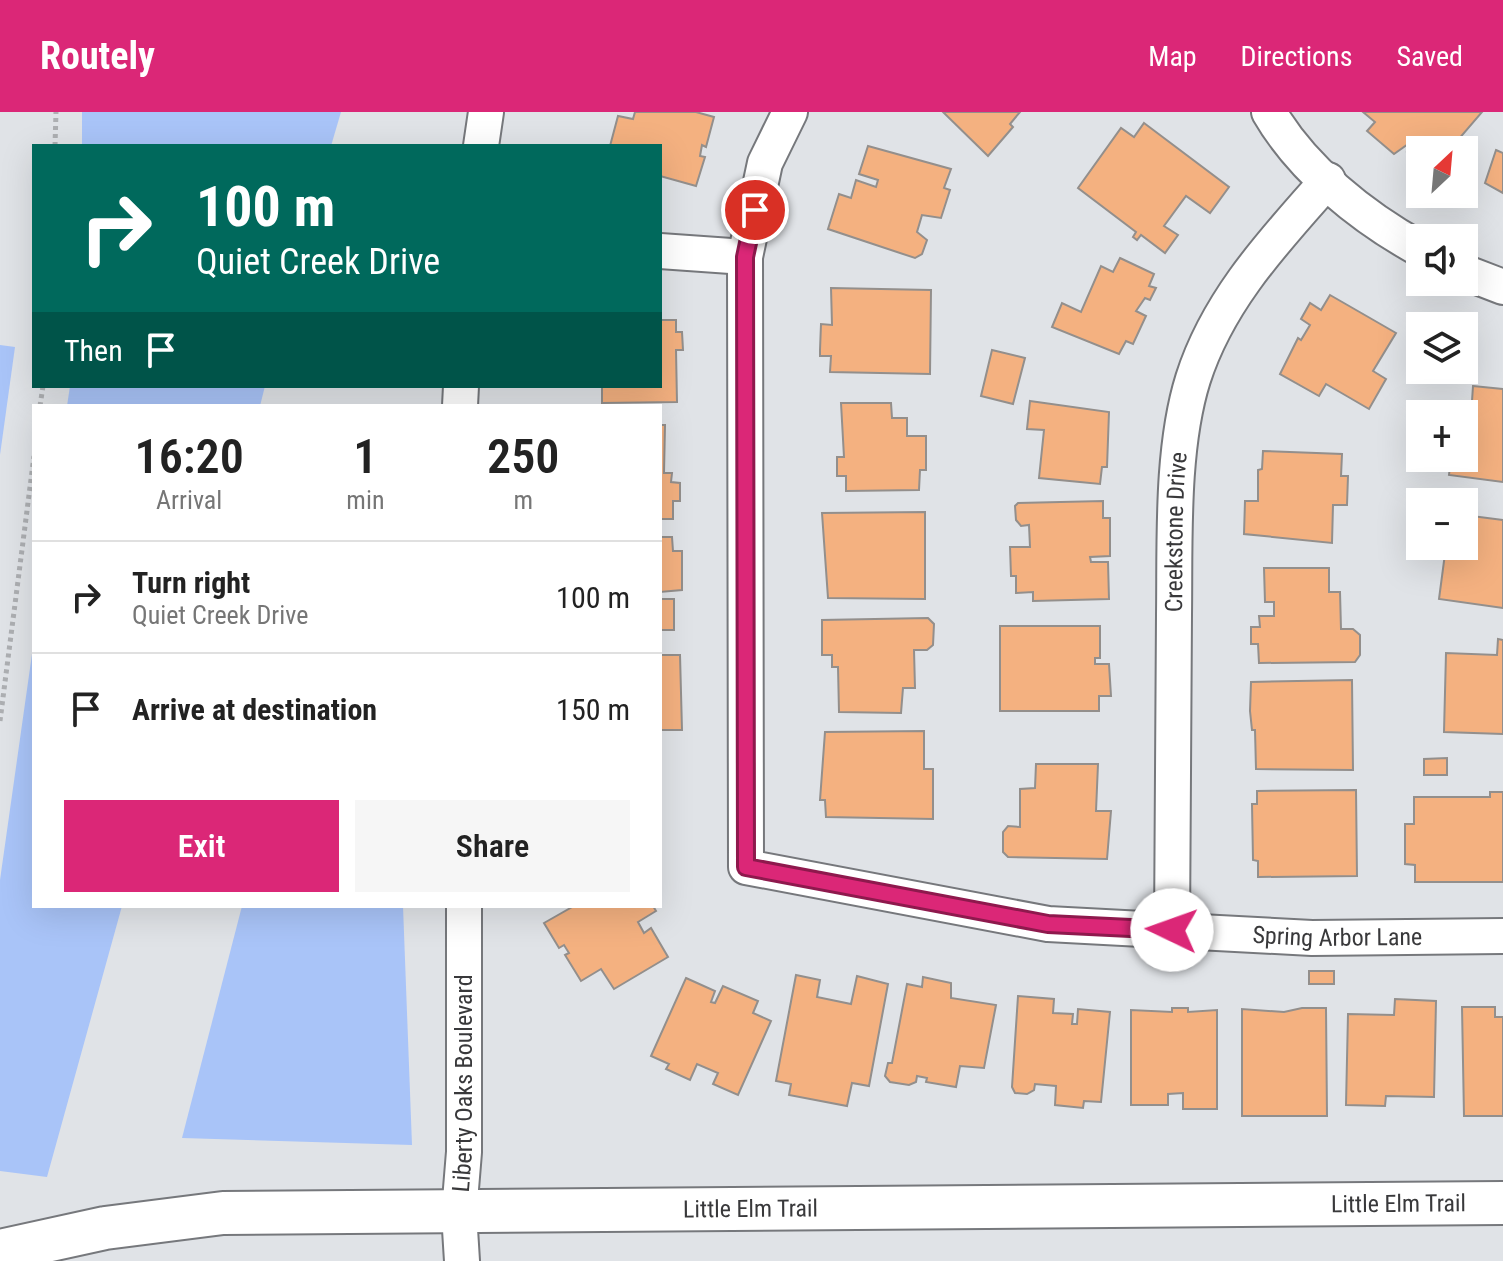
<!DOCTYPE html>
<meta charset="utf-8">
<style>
:root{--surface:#fff;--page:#f6f6f6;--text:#222;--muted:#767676;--line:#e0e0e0;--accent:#db2777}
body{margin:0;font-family:"Roboto Condensed",sans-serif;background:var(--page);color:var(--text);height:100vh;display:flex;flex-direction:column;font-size:30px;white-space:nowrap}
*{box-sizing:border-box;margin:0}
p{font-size:26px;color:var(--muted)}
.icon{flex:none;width:44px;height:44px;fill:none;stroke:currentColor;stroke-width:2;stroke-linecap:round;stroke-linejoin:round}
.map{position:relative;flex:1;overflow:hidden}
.sheet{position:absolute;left:32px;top:292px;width:630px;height:504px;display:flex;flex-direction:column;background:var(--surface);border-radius:0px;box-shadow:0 8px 32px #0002}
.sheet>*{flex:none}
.guide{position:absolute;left:32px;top:32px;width:630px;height:244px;border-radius:0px;box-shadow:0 8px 32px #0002;background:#00695c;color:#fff;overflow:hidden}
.needle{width:52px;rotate:26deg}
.controls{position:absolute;left:1406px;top:24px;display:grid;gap:16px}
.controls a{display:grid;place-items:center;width:72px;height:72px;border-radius:0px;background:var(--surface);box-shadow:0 8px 32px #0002;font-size:40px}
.pin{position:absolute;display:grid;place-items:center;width:68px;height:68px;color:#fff;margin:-34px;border:4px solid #fff;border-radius:50%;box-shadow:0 2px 8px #0007}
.me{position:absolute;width:88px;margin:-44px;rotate:273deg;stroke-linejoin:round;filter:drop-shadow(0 0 6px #0008)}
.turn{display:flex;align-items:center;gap:28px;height:168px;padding:0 32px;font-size:36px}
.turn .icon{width:104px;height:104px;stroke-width:2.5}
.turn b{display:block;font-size:56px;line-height:68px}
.then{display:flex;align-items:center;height:76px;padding:0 32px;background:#0003;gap:16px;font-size:30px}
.eta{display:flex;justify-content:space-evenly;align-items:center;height:136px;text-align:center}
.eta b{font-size:48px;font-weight:600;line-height:56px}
.cta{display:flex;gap:16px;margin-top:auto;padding:16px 32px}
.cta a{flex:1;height:92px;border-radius:0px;background:var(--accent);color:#fff;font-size:32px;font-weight:600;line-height:92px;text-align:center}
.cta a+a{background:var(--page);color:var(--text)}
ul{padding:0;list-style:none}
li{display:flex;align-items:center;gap:24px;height:112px;padding:0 32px;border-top:2px solid var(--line)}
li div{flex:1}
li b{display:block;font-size:30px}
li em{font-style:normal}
header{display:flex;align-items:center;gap:48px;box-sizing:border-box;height:112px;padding:0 40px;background:var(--accent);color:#fff}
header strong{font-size:38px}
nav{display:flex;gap:44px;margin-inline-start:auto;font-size:28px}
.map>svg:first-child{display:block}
.green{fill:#a9c4f8}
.building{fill:#f4b180;stroke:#938f8c;stroke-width:2}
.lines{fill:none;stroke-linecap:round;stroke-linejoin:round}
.minor-casing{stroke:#76787c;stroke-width:38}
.tertiary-casing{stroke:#76787c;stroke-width:46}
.path{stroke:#adafb2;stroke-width:5;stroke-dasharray:4 4;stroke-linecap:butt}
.minor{stroke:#fff;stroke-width:34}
.tertiary{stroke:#fff;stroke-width:42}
.route-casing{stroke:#8e194d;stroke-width:20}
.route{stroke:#db2777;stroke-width:14}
.labels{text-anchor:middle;stroke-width:6;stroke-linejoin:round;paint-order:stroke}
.street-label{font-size:24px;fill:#39393b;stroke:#fff}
</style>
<header>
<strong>Routely</strong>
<nav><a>Map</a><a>Directions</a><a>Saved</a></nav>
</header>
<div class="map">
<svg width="1503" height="1149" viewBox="0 0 1503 1149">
<rect width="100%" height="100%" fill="#e0e3e7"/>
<!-- green -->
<g class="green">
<polygon points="82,0 341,0 331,34 82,34"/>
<polygon points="0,233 15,235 0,343"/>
<polygon points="70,274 265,274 260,294 67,294"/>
<polygon points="34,528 34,794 122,794 47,1065 0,1059 0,768"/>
<polygon points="242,794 403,794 412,1033 182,1026"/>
</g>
<!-- building -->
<g class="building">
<polygon points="635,0 696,0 714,5 706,35 702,33 700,44 705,45 696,74 660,64 660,34 610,34 618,4 633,7"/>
<polygon points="943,0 1020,0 1010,12 1013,15 988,44"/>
<polygon points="1363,0 1482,0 1457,29 1467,37 1464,40 1420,38 1420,51 1407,40 1414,32 1411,30 1394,42 1367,19 1375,10"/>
<polygon points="1144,11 1229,75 1210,101 1186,84 1164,114 1178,123 1165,141 1141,123 1137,128 1133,125 1136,120 1078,76 1121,16 1134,25"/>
<polygon points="868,34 951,57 944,76 950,78 941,106 922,103 917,120 927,128 922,142 915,146 828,117 839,82 851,86 856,68 876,75 878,68 859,62"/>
<polygon points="1496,38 1503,41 1503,81 1485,71"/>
<polygon points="1120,146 1154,162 1149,174 1156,176 1150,188 1145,186 1136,199 1146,204 1133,232 1126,229 1119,242 1052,215 1062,191 1081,200 1101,154 1113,160"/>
<polygon points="831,176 931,178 930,262 830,260 831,244 820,244 820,238 821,212 832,213"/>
<polygon points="1330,183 1396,221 1373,259 1386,267 1369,297 1326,272 1319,284 1280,262 1298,226 1301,228 1310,213 1301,207 1310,191 1321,198"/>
<polygon points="660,208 676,208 676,220 682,220 683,238 676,238 677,290 602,291 602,274 660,274"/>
<polygon points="992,238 1025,246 1013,292 981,284"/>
<polygon points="1473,274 1503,277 1503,370 1449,363 1451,346 1472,343 1473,334 1469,334"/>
<polygon points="1030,289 1109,300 1107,355 1102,355 1100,372 1039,366 1044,318 1027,317"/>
<polygon points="841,291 891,291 892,306 907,306 907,324 926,324 926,358 920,358 919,378 846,379 846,364 837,364 837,345 844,345"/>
<polygon points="660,313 665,313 664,361 672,361 671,370 680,371 680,389 673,389 673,407 660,407"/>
<polygon points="1263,339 1342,342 1341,364 1348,364 1347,393 1333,393 1332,431 1244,422 1245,389 1258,389 1258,358 1262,357"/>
<polygon points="1103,389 1103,406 1110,406 1110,444 1090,445 1091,450 1108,450 1109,487 1033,489 1033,480 1016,481 1016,464 1011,464 1010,435 1030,435 1029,413 1021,414 1016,408 1015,394 1018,391"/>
<polygon points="925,400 925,487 828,486 822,401"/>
<polygon points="1464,403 1503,408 1503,496 1439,487 1446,434 1464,434"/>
<polygon points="660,425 672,425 673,439 682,439 682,478 660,480"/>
<polygon points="1264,456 1329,456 1329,480 1340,480 1341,517 1353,517 1360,523 1360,543 1355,550 1259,551 1258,532 1251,532 1251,515 1260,515 1259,504 1274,504 1274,490 1265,490"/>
<rect x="660" y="487" width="14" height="31"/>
<polygon points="928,506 934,512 933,533 927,538 914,538 915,576 903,576 901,601 839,600 838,555 832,555 832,543 822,543 822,508"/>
<polygon points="1000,514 1100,514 1100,546 1095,546 1095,552 1109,552 1111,584 1099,584 1099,599 1000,599"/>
<polygon points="1498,527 1503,528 1503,622 1444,620 1446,541 1497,543"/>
<polygon points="660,543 680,543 682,618 660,618"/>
<polygon points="1352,568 1353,658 1256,657 1255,618 1252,618 1250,599 1251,570"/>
<polygon points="924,619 924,657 933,657 933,707 826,705 825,688 820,688 825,620"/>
<polygon points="1447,646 1447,663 1424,663 1424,647"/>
<polygon points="1036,652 1098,652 1096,699 1111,699 1107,747 1008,745 1003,740 1003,720 1008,714 1020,715 1020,677 1035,676"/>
<polygon points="1356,678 1357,764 1258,765 1258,749 1253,748 1252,692 1257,692 1257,679"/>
<polygon points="1490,680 1503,680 1503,770 1415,770 1415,753 1405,752 1405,712 1414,712 1414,685 1490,685"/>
<polygon points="574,794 653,794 656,799 638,810 644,821 651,816 668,845 614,877 601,857 581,869 565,843 569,841 564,833 559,836 544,811"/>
<rect x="1309" y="859" width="25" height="13"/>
<polygon points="796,863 820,868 817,885 851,892 857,864 888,872 869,974 852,971 847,994 789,983 791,972 776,969"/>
<polygon points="923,865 951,871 951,886 996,893 984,956 960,954 956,975 926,970 927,966 917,964 916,970 909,973 890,970 885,964 888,951 892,951 907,872 922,875"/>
<polygon points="686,866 715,879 711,890 715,891 723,874 758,889 753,901 771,909 738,983 713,972 718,961 697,952 690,968 666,957 669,952 651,944"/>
<polygon points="1018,884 1054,887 1053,901 1073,902 1072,912 1077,912 1078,897 1110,900 1101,990 1084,989 1083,996 1055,993 1056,974 1035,972 1034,978 1027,982 1015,981 1012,975"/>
<polygon points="1395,887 1436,889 1434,985 1386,984 1385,994 1346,993 1348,902 1394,903"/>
<polygon points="1462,895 1495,895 1495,905 1503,905 1503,1004 1464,1004"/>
<polygon points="1172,896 1188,896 1188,900 1217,898 1217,997 1183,997 1183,981 1168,982 1168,993 1131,993 1131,898 1172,900"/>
<polygon points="1302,896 1326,896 1327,1004 1242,1004 1242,897 1284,900"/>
</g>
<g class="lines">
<defs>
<g id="minor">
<path id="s1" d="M790,0L765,51L745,145L746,755L1048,812L1312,826L1503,824"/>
<path d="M1269,0C1302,57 1362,105 1420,137"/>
<polyline points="481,34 486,0"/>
<polyline points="660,139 745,145"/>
<polyline points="1464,160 1503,175"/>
<polyline points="460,294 461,274"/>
<path id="s2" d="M1172,818C1173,713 1174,608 1174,503C1175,430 1171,337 1193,267C1218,188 1274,129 1328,68"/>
<path id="s3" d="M462,1149L459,1101L464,1040V794"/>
</g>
<g id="tertiary">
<path id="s4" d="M0,1139L105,1116L223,1101L1503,1091"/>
</g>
</defs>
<!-- minor casing -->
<use href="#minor" class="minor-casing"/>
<!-- tertiary casing -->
<use href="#tertiary" class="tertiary-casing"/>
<!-- path -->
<g class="path">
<polyline points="55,34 56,0"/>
<polyline points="40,294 43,274"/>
<polyline points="0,609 34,344"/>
</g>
<!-- minor -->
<use href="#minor" class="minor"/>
<!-- tertiary -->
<use href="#tertiary" class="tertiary"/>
</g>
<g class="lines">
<defs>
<polyline id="route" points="755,98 745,145 746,755 1048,812 1172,818"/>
</defs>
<!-- route casing -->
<use href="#route" class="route-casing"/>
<!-- route -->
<use href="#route" class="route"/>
</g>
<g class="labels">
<!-- street labels -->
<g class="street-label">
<text dy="8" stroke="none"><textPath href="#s2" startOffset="398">Creekstone Drive</textPath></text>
<text dy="8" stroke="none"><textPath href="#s1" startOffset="1360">Spring Arbor Lane</textPath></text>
<text dy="8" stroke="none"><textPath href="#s3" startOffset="178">Liberty Oaks Boulevard</textPath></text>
<text dy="8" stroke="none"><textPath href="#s4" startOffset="1402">Little Elm Trail</textPath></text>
<text dy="8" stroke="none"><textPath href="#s4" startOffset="754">Little Elm Trail</textPath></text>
</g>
</g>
</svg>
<div class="controls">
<a><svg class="needle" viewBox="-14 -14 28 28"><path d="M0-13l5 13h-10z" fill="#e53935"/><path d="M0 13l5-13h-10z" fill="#767676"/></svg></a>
<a><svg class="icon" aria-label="sound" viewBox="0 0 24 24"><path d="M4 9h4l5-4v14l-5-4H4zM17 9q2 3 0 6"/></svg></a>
<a><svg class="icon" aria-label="layers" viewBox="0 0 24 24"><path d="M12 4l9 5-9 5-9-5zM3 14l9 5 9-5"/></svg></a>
<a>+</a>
<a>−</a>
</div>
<div class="pin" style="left:755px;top:98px;background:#d93025"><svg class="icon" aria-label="arrive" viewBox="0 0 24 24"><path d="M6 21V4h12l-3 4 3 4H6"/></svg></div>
<svg class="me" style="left:1172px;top:818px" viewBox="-20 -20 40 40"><circle r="19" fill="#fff"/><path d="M0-13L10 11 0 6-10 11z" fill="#db2777"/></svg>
<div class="guide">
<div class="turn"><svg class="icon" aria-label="right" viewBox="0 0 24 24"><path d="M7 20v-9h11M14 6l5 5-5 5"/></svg><div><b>100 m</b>Quiet Creek Drive</div></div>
<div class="then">Then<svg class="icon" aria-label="arrive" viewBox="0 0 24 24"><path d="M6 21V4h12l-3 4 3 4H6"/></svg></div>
</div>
<section class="sheet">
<div class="eta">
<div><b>16:20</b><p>Arrival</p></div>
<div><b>1</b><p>min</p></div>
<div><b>250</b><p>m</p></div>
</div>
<ul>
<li><svg class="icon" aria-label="right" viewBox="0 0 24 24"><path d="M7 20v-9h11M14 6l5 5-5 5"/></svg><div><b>Turn right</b><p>Quiet Creek Drive</p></div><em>100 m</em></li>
<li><svg class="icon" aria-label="arrive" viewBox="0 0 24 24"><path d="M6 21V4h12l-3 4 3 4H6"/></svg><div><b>Arrive at destination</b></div><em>150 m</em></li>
</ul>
<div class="cta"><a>Exit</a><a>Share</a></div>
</section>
</div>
